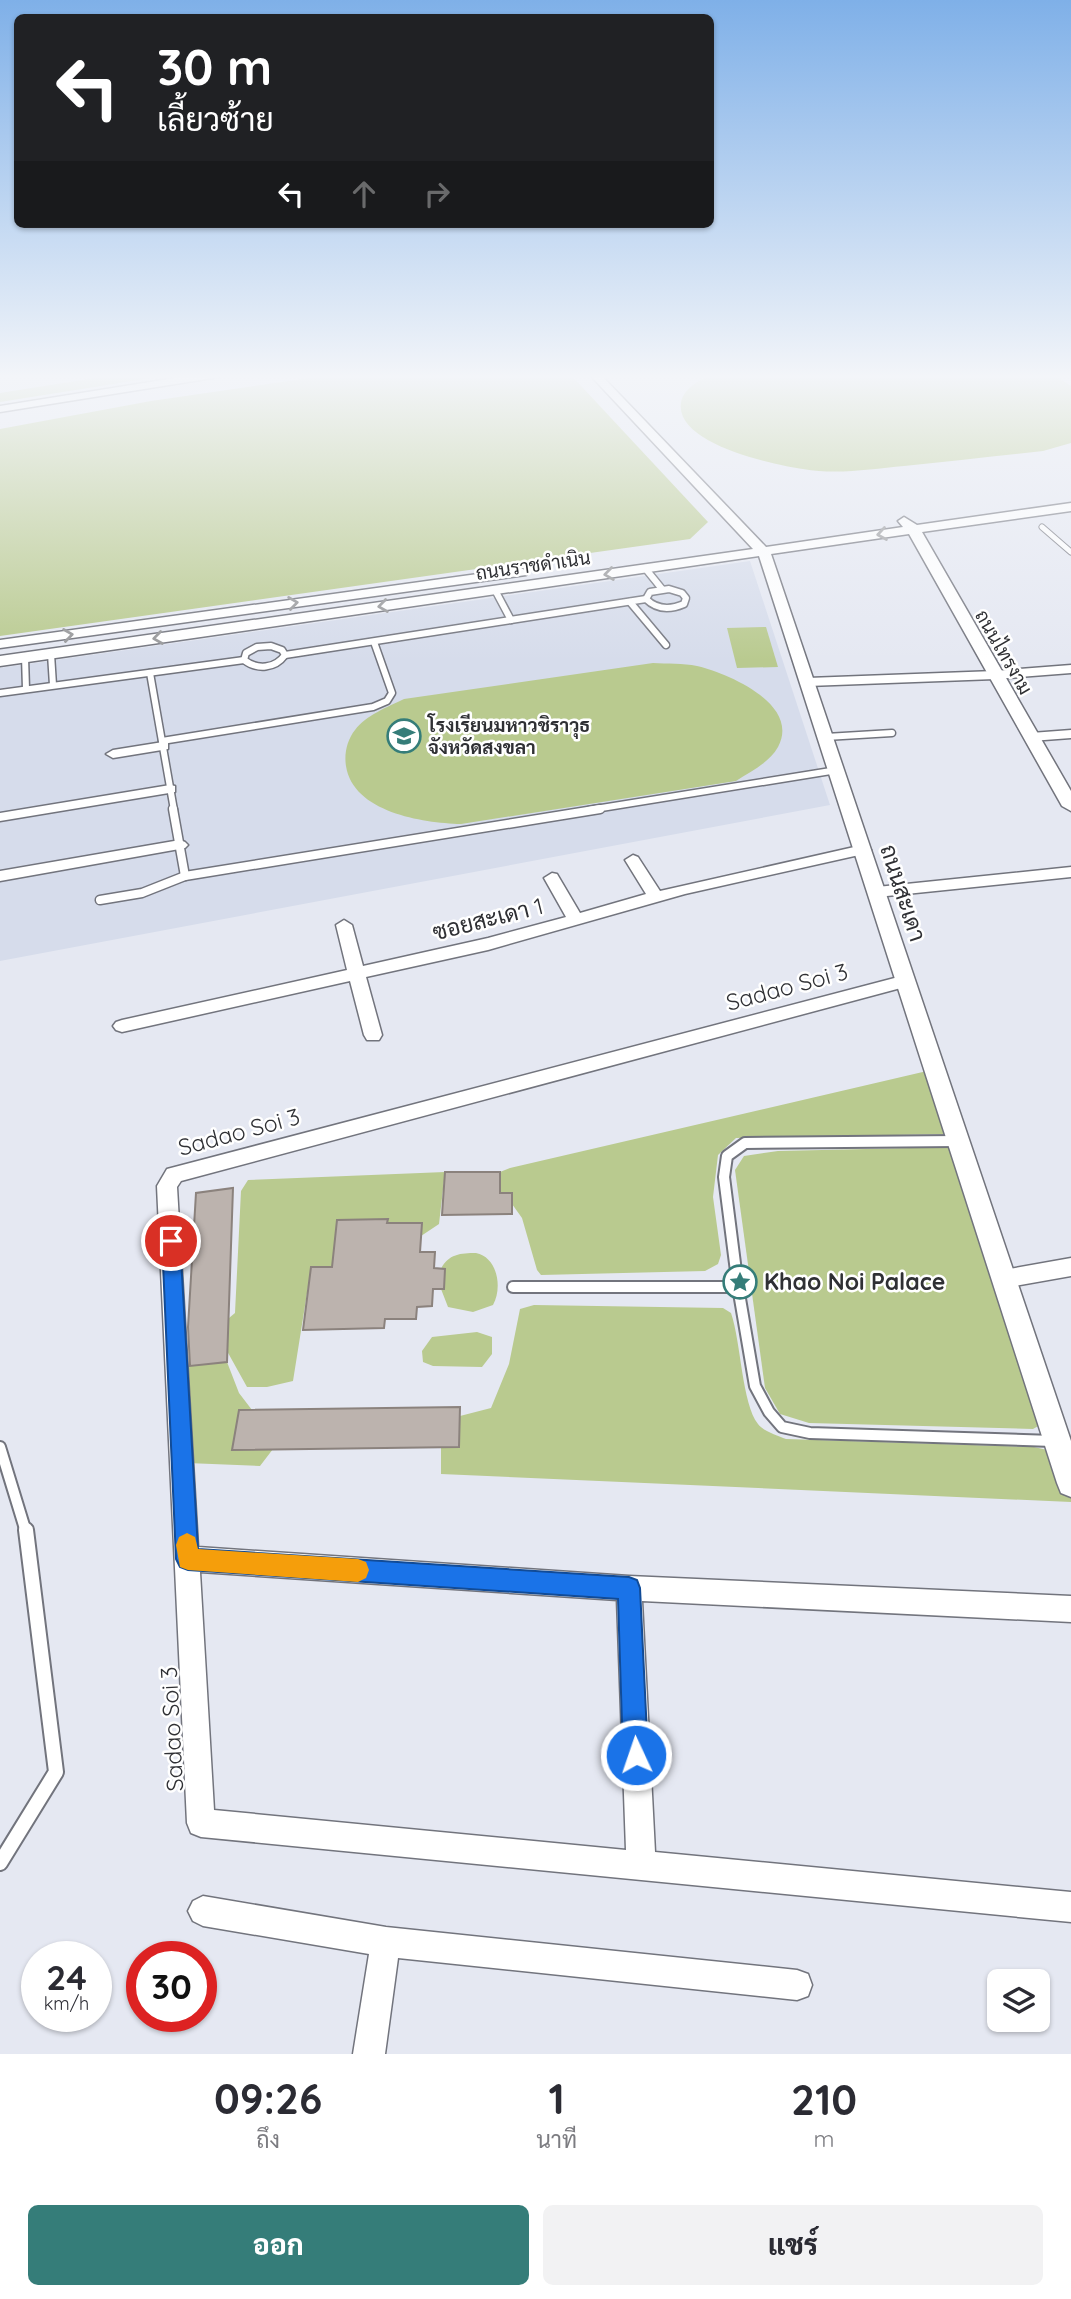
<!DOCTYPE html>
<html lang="th">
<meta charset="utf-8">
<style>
:root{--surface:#fff;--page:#f2f2f3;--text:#2b2b33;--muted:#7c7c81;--accent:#357d79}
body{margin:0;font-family:Quicksand,Sarabun,sans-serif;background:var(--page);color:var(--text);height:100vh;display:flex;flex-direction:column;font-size:26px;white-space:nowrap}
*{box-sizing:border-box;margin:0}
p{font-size:23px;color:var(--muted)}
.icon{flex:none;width:38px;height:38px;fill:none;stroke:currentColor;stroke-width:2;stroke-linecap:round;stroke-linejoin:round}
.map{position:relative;height:2054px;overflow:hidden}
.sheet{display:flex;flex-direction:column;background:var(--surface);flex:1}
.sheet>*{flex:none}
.hud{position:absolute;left:14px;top:14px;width:700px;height:214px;border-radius:10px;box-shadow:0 2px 5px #0004;background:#202124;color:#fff;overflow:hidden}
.buttons{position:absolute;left:987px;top:1969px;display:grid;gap:14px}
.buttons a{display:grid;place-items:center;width:63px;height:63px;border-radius:10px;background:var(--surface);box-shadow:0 2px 5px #0004;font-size:35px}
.speed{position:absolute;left:21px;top:1941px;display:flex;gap:14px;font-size:35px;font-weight:700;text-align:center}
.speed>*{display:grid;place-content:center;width:91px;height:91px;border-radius:50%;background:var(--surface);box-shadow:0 2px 5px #0004;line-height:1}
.speed small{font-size:18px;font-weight:400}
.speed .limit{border:10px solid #d22;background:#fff;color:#111}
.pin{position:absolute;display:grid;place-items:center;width:60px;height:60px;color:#fff;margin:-30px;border:4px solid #fff;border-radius:50%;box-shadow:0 2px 7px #0007}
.me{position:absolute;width:77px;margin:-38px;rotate:357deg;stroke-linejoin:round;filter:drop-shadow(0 0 5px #0008)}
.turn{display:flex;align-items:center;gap:24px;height:147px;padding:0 28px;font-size:32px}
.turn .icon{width:91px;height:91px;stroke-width:2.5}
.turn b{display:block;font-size:49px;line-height:60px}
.lanes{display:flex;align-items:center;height:66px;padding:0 28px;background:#0003;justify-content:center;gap:35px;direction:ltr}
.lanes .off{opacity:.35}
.eta{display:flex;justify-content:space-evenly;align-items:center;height:119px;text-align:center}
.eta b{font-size:42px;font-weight:800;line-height:49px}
.action{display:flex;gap:14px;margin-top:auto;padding:14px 28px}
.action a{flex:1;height:80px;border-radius:10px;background:var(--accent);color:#fff;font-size:28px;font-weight:800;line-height:80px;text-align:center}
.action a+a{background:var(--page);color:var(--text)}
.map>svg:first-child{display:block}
.built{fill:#d6dceb}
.green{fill:#b9ca8f}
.building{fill:#bcb3ae;stroke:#8b827d;stroke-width:2}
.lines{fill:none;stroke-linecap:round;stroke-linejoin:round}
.service-far4-casing{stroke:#72747d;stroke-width:7}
.service-far3-casing{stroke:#72747d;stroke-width:9}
.service-far2-casing{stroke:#72747d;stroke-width:11}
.service-far1-casing{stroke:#72747d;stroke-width:14}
.service-casing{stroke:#72747d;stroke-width:18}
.minor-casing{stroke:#72747d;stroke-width:3}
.tertiary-casing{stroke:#72747d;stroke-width:3}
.service-far4{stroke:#fff;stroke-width:5}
.service-far3{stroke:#fff;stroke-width:6}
.service-far2{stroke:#fff;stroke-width:8}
.service-far1{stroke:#fff;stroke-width:10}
.service{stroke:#fff;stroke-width:14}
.minor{fill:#fff;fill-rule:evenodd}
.tertiary{fill:#fff;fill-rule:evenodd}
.oneway{stroke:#97989a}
.route{fill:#1a73e8;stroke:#114b97;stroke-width:2}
.slow{fill:#f59e0b}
.labels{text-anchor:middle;stroke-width:5;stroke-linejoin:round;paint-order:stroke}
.far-street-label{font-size:19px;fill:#2f3034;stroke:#fff}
.far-poi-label{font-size:19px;font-weight:bold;fill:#2f3034;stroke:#fff;text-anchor:start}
.street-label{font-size:23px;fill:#2f3034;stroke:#fff}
.poi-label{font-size:23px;font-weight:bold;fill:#2f3034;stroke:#fff;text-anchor:start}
</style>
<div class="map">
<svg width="1071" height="2054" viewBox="0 0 1071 2054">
<rect width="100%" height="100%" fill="#e5e8f2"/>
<!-- built -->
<polygon class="built" points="750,561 830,805 0,961 0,668"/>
<!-- green -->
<g class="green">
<polygon points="120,374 176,374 0,402 0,393"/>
<polygon points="336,374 570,374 708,522 690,539 0,636 0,429 151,401"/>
<path d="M716,374H1053L1071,386V443L1043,451C997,456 951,461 904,466C871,469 837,475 803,469C774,465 675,444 681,403C683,388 703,377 716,374Z"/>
<polygon points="766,627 778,667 737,668 727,628"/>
<path d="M653,663C667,664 683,663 697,666C727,673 801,704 778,747C769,763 751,771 736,781L461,824C422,823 353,812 346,766C344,754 347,740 355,730C366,715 388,707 404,699Z"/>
<polygon points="927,1071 950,1134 736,1138 718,1155 713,1197 721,1255 718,1264 705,1271 541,1275 537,1270 522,1218 512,1204 512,1193 500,1193 500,1172 510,1168"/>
<polygon points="954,1147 1049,1420 1033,1429 809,1423 780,1414 765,1388 735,1170 744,1156 778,1151"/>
<polygon points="445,1172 439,1224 421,1236 387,1223 387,1219 337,1220 332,1267 311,1268 293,1381 267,1387 247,1387 227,1351 229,1318 235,1313 241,1191 248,1180"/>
<path d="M476,1253C497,1257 503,1287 493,1305L473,1312L448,1307L441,1289H444L445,1269H441C448,1254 461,1253 476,1253Z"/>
<path d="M534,1305L723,1308L731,1313C741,1342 742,1404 758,1424C763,1431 777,1435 786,1439L1034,1447L1061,1453L1071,1483V1502L441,1474V1447H459L460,1416L491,1408L509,1364L520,1309Z"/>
<polygon points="477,1332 492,1337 492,1354 482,1367 433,1366 423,1362 422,1351 432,1337"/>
<polygon points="182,1346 186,1349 186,1366 227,1362 239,1393 252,1410 239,1410 232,1449 273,1449 260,1466 187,1463"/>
</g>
<!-- building -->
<g class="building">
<polygon points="445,1172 500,1172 500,1193 512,1193 512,1214 442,1215"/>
<polygon points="233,1188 227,1362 190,1366 188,1327 196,1193"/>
<polygon points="388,1219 387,1223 422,1223 420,1252 435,1252 434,1268 445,1269 444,1289 433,1289 432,1306 417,1307 416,1319 385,1319 384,1328 303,1330 311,1267 332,1267 337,1220"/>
<polygon points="460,1407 459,1447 232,1450 239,1410"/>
</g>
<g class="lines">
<defs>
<polyline id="service-far4" points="1042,527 1071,552"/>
<g id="service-far3">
<polyline points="645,568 662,589"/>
<path d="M669,589L682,593L686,598L684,604C670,610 657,610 646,599L650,592Z"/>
<polyline points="495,590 511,620"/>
<polyline points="630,602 666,645"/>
<path d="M271,646L282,650L285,655C275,669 257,670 244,660L246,653L257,647Z"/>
<polyline points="51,654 53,685"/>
<polyline points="285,655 646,599"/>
<polyline points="25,657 26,689"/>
<polyline points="150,673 174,810"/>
<polyline points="0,693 244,660"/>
<polyline points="826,737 892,733"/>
<polyline points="162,741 373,707 387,701 392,693 374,642"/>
<polyline points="589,810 837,770"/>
</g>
<g id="service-far2">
<polyline points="173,809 185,876"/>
<polyline points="100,900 142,893 185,876 600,809"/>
</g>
<g id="service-far1">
<polyline points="957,1141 745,1143 727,1156 724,1177 738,1287 755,1386 769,1412 782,1427 810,1433 1053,1441"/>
<polyline points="513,1287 738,1287"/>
<polyline points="0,1447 26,1532"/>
</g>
<polyline id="service" points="0,1863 56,1772 26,1530"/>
<g id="minor">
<polygon points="1071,665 1071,673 995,679 808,686 802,682 808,678 995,671"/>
<polygon points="1071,730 1071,738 1031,741 1024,737 1031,733"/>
<polygon points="163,742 168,743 168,749 113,758 106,754 113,750"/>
<polygon points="170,785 175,786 175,792 0,821 0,813"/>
<polygon points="180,840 185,842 188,845 185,848 0,881 0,871"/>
<polygon points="863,845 871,850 868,853 685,894 488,950 366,977 382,1035 379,1040 367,1040 364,1035 350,981 122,1032 116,1030 113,1026 116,1022 122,1020 347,970 336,925 344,920 352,925 363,966 488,938 566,917 544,878 552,873 557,874 580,913 646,894 625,860 633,855 638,857 660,891"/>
<polygon points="1071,867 1071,877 877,897 869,892 877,887"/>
<path d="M906,975L914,981L912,985L181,1181L177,1187L198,1547L629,1576L1071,1596V1622L642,1601L655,1852L1071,1892V1922L201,1837L191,1833L187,1823L157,1186L167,1169ZM200,1572L617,1600L626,1850L214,1810Z"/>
<polygon points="1071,1258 1071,1276 1004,1288 997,1285 994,1279 997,1273 1004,1270"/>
<polygon points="203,1896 386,1927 797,1970 808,1974 812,1985 808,1996 797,2000 398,1958 385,2054 353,2054 369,1954 203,1926 193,1921 188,1911 193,1901"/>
</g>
<g id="tertiary">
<polygon points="200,374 224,374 219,377 0,412 0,406"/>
<polygon points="589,374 600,374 766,547 903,527 898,521 904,517 917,525 1071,503 1071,511 922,532 1071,791 1071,811 1062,806 909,534 771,554 1071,1441 1071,1497 1061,1493 1057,1483 759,556 0,666 0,656 753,549"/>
<polygon points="521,568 528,572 526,575 0,648 0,640"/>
</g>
</defs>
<!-- service-far4 casing -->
<use href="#service-far4" class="service-far4-casing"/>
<!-- service-far3 casing -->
<use href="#service-far3" class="service-far3-casing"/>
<!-- service-far2 casing -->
<use href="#service-far2" class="service-far2-casing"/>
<!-- service-far1 casing -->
<use href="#service-far1" class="service-far1-casing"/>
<!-- service casing -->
<use href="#service" class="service-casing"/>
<!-- minor casing -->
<use href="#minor" class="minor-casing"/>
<!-- tertiary casing -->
<use href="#tertiary" class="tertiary-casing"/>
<!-- service-far4 -->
<use href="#service-far4" class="service-far4"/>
<!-- service-far3 -->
<use href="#service-far3" class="service-far3"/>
<!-- service-far2 -->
<use href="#service-far2" class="service-far2"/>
<!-- service-far1 -->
<use href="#service-far1" class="service-far1"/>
<!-- service -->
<use href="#service" class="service"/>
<!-- minor -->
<use href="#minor" class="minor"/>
<!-- tertiary -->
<use href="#tertiary" class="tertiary"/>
</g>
<!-- one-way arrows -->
<defs><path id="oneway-chevron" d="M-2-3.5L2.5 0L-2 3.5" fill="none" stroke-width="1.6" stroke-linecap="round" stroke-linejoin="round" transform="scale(1.75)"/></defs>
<g class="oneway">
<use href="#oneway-chevron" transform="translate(882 534) rotate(171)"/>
<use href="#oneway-chevron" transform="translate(609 574) rotate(172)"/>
<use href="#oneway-chevron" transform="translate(293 603) rotate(-8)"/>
<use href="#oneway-chevron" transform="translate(383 606) rotate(172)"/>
<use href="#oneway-chevron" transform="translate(68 635) rotate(-8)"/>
<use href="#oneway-chevron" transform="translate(158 638) rotate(172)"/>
</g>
<!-- sky -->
<linearGradient id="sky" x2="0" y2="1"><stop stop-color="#7fb0e8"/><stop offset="0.57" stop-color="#f3f5f9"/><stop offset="1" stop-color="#f3f5f9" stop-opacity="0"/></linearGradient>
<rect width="1071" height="661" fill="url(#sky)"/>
<!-- route -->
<polygon class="route" points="171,1233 178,1236 180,1241 198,1549 629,1577 637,1580 640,1588 648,1755 645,1764 636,1767 627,1764 623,1755 618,1599 188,1570 180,1567 176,1559 162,1241 165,1236"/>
<!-- slow -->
<polygon class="slow" points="187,1533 195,1537 198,1549 358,1559 366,1562 369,1570 366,1578 358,1582 188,1570 180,1567 176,1545 179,1537"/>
<!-- icons -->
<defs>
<symbol id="school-ring" viewBox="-11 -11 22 22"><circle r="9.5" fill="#fff" stroke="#357d79" stroke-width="1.5"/><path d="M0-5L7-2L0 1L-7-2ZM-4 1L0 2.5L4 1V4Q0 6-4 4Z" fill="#357d79"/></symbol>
<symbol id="sight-ring" viewBox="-11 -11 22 22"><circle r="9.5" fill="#fff" stroke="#357d79" stroke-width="1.5"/><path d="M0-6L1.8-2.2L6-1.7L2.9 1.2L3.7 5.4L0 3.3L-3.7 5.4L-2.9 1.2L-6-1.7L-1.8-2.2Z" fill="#357d79"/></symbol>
</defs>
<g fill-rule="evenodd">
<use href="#school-ring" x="385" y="717" width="38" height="38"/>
<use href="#sight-ring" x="721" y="1263" width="38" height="38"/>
</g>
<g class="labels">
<!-- far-street labels -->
<g class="far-street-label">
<text transform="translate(533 565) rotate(-8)" y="7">ถนนราชดำเนิน</text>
<text transform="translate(1004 652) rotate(60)" y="7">ถนนไทรงาม</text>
</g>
<!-- far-poi labels -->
<g class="far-poi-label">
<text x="428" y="732">โรงเรียนมหาวชิราวุธ<tspan x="428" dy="22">จังหวัดสงขลา</tspan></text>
</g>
<!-- street labels -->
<g class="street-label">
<text transform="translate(903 893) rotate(72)" y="8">ถนนสะเดา</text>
<text transform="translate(488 919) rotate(-14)" y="8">ซอยสะเดา 1</text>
<text transform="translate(787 987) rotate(-15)" y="8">Sadao Soi 3</text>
<text transform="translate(239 1132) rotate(-15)" y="8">Sadao Soi 3</text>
<text transform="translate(172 1729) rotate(-93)" y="8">Sadao Soi 3</text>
</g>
<!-- poi labels -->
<g class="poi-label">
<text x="764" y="1290">Khao Noi Palace</text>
</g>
</g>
</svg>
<div class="buttons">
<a><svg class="icon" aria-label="layers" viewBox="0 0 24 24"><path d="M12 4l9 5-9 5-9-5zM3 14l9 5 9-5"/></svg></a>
</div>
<div class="speed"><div>24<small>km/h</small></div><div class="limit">30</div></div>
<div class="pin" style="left:171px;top:1241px;background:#d93025"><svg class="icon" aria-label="arrive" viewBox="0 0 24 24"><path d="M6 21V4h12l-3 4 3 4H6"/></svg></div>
<svg class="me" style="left:636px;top:1755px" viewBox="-20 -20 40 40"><circle r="17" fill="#1a73e8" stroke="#fff" stroke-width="3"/><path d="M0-11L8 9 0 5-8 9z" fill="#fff"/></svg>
<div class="hud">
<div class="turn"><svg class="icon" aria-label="left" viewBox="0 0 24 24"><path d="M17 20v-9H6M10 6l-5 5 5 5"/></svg><div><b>30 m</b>เลี้ยวซ้าย</div></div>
<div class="lanes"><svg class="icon" aria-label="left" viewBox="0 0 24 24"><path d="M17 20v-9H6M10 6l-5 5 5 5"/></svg><svg class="icon off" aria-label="ahead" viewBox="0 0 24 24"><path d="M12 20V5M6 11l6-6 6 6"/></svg><svg class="icon off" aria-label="right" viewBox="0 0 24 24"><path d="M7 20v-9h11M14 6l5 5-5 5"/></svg></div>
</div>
</div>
<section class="sheet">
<div class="eta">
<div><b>09:26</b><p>ถึง</p></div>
<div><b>1</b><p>นาที</p></div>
<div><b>210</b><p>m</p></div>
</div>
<div class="action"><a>ออก</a><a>แชร์</a></div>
</section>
